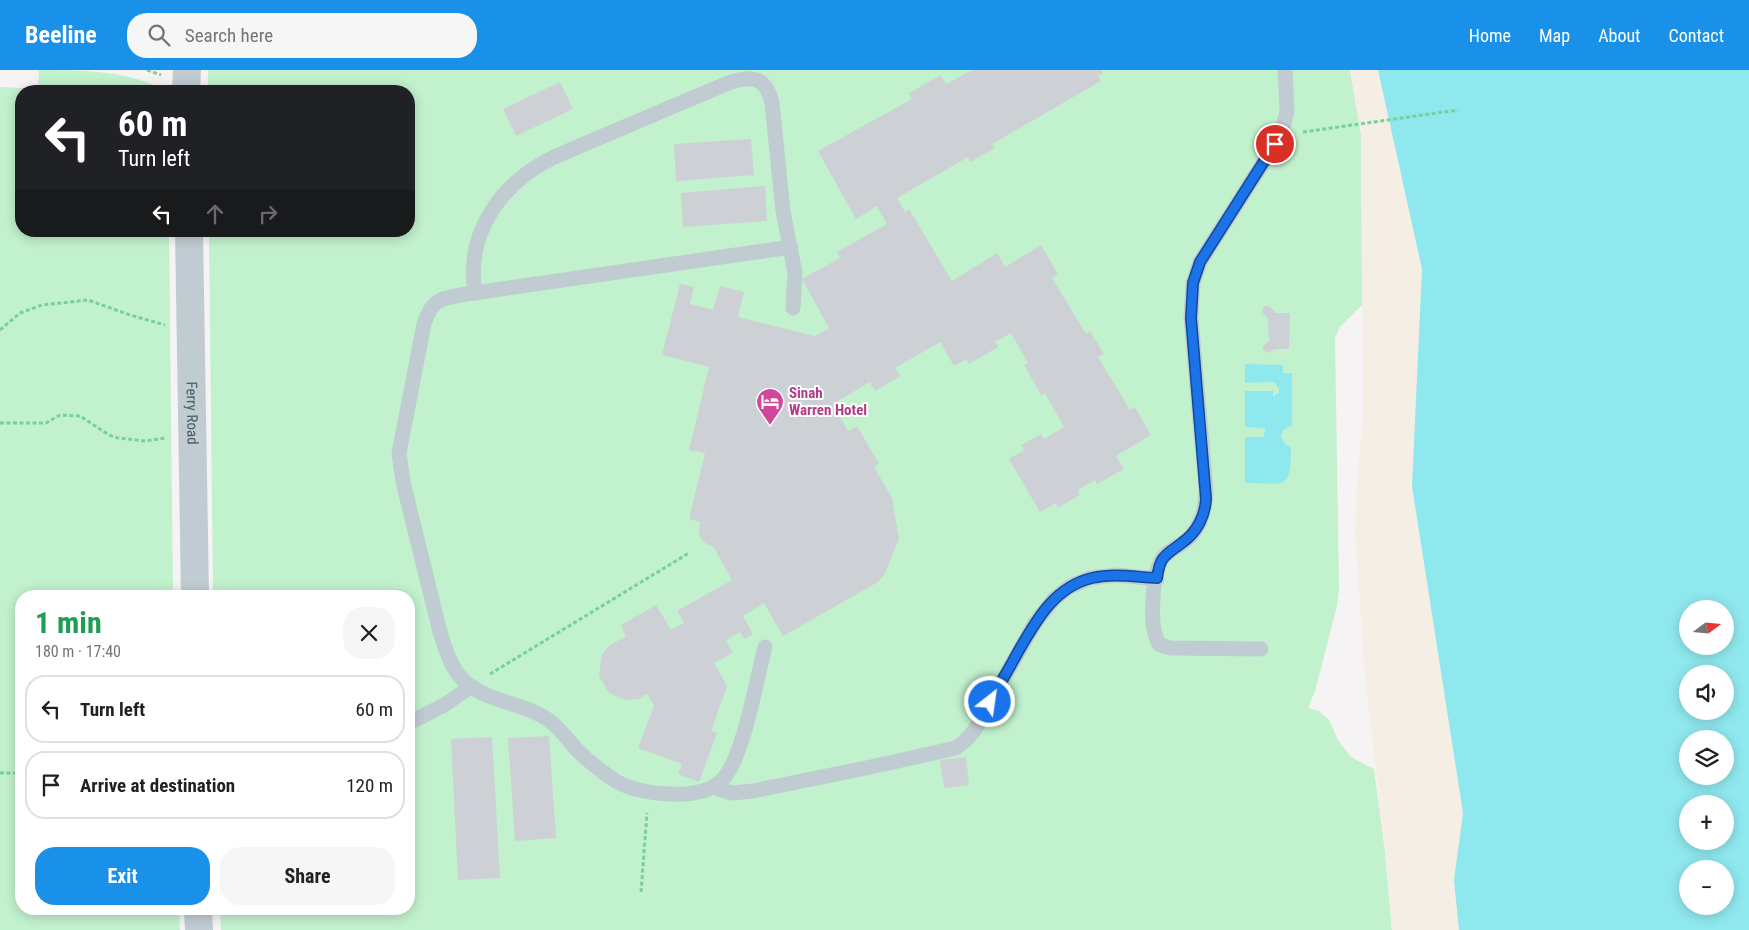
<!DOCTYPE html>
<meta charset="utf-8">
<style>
:root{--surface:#fff;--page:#f6f6f6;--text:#202124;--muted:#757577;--line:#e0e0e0;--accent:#1991e9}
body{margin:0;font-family:"Roboto Condensed",sans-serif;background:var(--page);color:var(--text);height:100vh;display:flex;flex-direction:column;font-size:19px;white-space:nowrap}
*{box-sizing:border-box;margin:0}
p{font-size:16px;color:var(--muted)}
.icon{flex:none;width:28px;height:28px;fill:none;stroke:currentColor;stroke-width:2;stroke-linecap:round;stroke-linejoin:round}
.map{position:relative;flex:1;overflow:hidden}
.drawer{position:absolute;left:15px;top:520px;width:400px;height:325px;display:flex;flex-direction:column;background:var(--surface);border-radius:20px;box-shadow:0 2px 12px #0003}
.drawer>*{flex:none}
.hud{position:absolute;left:15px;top:15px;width:400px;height:152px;border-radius:20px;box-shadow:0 2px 12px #0003;background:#202124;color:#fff;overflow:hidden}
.needle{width:32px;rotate:74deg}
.buttons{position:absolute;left:1679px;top:530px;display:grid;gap:10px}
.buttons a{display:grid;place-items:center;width:55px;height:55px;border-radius:50%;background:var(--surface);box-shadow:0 2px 12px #0003;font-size:25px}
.pin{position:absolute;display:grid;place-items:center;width:42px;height:42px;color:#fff;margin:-21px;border:2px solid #fff;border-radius:50%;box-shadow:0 1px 5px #0007}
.me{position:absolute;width:55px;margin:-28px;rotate:30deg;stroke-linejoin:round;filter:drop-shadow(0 0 4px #0008)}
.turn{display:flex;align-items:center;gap:18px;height:105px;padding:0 20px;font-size:22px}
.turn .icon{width:65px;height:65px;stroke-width:2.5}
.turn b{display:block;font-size:35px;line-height:42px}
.lanes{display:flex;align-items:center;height:48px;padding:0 20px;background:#0003;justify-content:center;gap:25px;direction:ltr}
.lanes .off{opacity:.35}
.round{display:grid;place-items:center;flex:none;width:52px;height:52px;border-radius:20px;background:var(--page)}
.summary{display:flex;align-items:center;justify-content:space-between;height:85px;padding:0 20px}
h1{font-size:30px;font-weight:700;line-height:38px;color:#1e9e55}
.primary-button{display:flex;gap:10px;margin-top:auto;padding:10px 20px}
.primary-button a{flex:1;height:58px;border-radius:20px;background:var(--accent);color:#fff;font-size:20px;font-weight:700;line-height:58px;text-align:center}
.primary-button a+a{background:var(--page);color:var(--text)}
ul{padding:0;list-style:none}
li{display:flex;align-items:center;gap:15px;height:68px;margin:0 10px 8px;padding:0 10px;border:2px solid var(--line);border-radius:20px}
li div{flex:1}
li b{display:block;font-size:19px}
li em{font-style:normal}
header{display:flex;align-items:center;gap:30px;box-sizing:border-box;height:70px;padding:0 25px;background:var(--accent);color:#fff}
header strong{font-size:24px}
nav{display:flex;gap:28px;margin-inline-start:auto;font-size:18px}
.search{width:350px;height:45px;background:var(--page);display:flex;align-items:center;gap:12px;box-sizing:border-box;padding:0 18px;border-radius:20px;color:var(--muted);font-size:19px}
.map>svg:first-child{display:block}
.green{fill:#c2f1ce}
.sand{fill:#f5eee5}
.water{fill:#8fe8ee;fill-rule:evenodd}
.building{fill:#cdd1d5}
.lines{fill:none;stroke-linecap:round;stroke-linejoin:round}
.path{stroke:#79d099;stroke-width:3;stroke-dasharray:4 2.5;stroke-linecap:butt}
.service{stroke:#c1ccd2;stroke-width:15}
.tertiary{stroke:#c1ccd2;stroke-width:28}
.route-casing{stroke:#114b97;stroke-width:12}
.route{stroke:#1a73e8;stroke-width:9}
.labels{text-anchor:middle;stroke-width:4;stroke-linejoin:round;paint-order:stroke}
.hotel-label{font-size:15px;font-weight:bold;fill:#b23c85;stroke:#fff;text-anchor:start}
.street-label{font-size:15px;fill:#4a5961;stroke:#fff}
</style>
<header>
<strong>Beeline</strong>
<div class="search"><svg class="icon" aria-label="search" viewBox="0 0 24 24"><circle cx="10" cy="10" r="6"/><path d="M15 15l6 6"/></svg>Search here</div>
<nav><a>Home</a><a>Map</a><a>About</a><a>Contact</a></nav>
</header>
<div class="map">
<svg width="1749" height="860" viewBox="0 0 1749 860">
<rect width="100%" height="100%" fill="#f5f3f3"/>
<!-- green -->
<g class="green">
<path d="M39,0C77,0 133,0 163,21H21V161H169L173,526H21V839H179L180,860H0V17L38,19Z"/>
<polygon points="208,0 1350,0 1361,64 1362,235 1340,257 1335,268 1339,520 1337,536 1315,621 1308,638 1319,641 1329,650 1338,670 1351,687 1374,699 1385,782 1392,860 221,860 220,839 409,839 409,526 213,526 209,161 409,161 409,21 208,21"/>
</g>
<!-- sand -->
<polygon class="sand" points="1350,0 1443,0 1487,860 1392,860 1385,782 1365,606 1355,463 1357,413 1363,350 1363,275 1361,64"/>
<!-- water -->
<g class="water">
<path d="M1378,0H1749V860H1459L1454,810L1463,743L1412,416L1422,199ZM1688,539H1725V576H1688ZM1688,604H1725V641H1688ZM1688,669H1725V706H1688ZM1688,734H1725V771H1688ZM1688,799H1725V836H1688Z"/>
<path d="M1245,294L1283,295V303H1292V356L1283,360L1281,367L1285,374L1291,377C1291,422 1285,413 1245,413V367H1264L1265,358L1245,357V321H1273V327L1279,323V318L1274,312L1245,313Z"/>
</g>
<!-- building -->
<g class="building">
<polygon points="972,0 1101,0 1103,3 1098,6 1101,11 992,74 995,78 970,92 968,87 897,128 905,142 909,139 952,211 997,183 1005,197 1041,175 1058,204 1052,208 1086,264 1090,261 1104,284 1098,287 1130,340 1135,337 1151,365 1116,386 1124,399 1097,414 1095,410 1078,420 1080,425 1058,438 1056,433 1040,442 1009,389 1024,380 1021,375 1041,364 1044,369 1064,357 1045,323 1041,325 1024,295 1028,293 1011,263 995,272 998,277 969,294 966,289 954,296 940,272 895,298 900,306 875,321 870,312 833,334 848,361 857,356 879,394 874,397 892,428 899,469 884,505 878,512 783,566 764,533 743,546 753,564 744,569 740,562 726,570 733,583 714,593 727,616 711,661 717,663 699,712 678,704 682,694 638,678 654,636 647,624 638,629 625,630 609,623 599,606 602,584 609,576 626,566 621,555 656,535 671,560 684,553 677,541 732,510 713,476 706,474 699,466 700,452 689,449 705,383 689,380 709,297 662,285 680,214 694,217 690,234 713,240 720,216 744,222 738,247 815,266 829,258 802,209 840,188 837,182 887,154 877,136 856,149 818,81 912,29 909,23 941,5 946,14"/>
<polygon points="560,12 573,39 516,66 503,39"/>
<polygon points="751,69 754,105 676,111 674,74"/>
<polygon points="765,116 767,151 683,157 681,123"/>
<polygon points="1264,236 1269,236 1276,243 1290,243 1289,279 1275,279 1268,283 1263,280 1263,276 1269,271 1268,249 1262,242"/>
<polygon points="549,666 556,768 515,771 508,668"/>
<polygon points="492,667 500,808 458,810 451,669"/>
<polygon points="966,687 969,715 944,718 940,690"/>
</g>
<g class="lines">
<!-- path -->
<g class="path">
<polyline points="147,0 161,5"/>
<polyline points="1303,62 1458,40"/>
<polyline points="0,260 20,243 42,235 88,230 130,245 165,255"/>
<polyline points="0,353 46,353 60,345 80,346 109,365 118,368 145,371 165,368"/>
<polyline points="490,604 689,483"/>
<polyline points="0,703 21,703"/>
<polyline points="641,822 647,743"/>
</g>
<!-- service -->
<g class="service">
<path d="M475,223C465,163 501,113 554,87L728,13C751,5 766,6 772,33L783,141L795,203L793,238"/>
<path d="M765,577C757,607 743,690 722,710C709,723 687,725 669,724C650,723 630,720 614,710C601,701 588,691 576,679C568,669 560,659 550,651C538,642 524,638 509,633C461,619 452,604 439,558L403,412L399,383L424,254C431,232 438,229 460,225L791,177"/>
<path d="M1261,579L1171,578L1160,575C1148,559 1152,506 1162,489C1167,482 1176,477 1183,473C1201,460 1206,440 1206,419L1191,248L1193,213L1200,192L1267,87L1282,61L1287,41L1285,0"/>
<polyline points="409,653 446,634 470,617"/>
<polyline points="715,716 718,719 732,723 753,721 866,698 956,678 966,670 974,661 1035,553 1054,529 1069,517 1090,508 1117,505 1157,509"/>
</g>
<!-- tertiary -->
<g class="tertiary">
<polyline points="186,21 187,0"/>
<path id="s1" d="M189,161L195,526"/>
<polyline points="198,839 199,860"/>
</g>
</g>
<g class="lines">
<defs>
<path id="route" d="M990,632C999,615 1009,599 1018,582C1036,551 1054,517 1092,508C1114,503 1135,507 1157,508C1158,502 1159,495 1162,490C1167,482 1176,478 1183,472C1197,462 1205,446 1206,429L1191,248L1193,213L1200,192L1275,74"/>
</defs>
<!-- route casing -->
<use href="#route" class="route-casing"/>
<!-- route -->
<use href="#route" class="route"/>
</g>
<!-- icons -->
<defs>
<symbol id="hotel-pin" viewBox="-11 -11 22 30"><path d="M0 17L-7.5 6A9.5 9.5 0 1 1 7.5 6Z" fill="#d1479c" stroke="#fff"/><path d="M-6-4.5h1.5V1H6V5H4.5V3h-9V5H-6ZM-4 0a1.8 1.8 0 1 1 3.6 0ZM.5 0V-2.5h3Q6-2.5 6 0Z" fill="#fff"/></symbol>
</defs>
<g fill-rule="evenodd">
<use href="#hotel-pin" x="754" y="316" width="32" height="43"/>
</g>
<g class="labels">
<!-- hotel labels -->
<g class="hotel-label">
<text x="789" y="328">Sinah<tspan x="789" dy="17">Warren Hotel</tspan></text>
</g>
<!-- street labels -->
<g class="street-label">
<text dy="5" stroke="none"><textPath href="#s1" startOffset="182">Ferry Road</textPath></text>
</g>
</g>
</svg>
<div class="buttons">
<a><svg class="needle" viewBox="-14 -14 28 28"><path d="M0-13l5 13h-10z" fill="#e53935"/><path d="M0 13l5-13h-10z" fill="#757577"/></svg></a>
<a><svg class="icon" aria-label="sound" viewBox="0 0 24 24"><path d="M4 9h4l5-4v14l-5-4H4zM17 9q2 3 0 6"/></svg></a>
<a><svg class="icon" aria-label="layers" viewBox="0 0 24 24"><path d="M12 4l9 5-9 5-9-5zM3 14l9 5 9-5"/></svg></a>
<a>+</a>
<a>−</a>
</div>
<div class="pin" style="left:1275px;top:74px;background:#d93025"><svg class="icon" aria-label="arrive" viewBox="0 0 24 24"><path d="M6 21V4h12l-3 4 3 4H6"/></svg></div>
<svg class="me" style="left:990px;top:632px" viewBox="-20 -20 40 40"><circle r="17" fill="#1a73e8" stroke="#fff" stroke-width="3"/><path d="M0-11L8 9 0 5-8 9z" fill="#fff"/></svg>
<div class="hud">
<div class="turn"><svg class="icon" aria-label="left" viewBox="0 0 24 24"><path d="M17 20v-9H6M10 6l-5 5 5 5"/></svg><div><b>60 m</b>Turn left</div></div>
<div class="lanes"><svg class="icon" aria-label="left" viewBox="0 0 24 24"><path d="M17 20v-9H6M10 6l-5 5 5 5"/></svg><svg class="icon off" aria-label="ahead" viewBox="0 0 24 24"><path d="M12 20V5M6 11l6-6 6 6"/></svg><svg class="icon off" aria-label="right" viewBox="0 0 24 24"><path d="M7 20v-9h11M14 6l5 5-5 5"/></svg></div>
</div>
<section class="drawer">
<div class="summary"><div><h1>1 min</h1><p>180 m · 17:40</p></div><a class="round"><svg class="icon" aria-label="close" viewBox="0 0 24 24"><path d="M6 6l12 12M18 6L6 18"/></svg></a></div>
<ul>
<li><svg class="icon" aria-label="left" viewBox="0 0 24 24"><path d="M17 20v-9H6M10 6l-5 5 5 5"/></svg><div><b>Turn left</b></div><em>60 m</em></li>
<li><svg class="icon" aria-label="arrive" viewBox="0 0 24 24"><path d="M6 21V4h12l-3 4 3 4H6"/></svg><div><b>Arrive at destination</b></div><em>120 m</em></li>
</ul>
<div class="primary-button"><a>Exit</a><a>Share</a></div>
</section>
</div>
